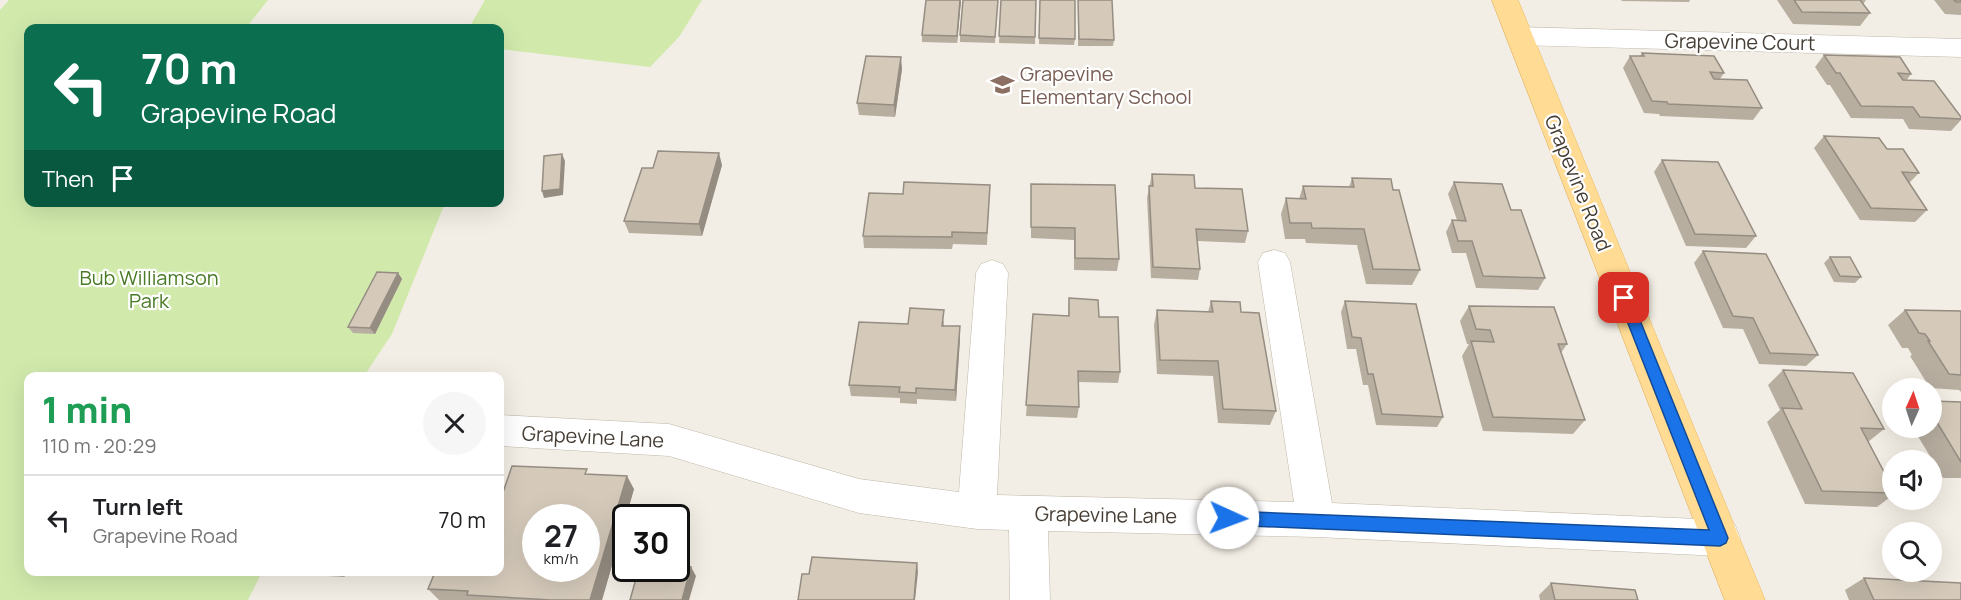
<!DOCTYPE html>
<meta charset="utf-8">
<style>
:root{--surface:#fff;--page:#f6f6f6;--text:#202124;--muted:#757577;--line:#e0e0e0}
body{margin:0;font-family:Manrope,sans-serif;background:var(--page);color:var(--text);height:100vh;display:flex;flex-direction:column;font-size:22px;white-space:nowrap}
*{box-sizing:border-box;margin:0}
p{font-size:20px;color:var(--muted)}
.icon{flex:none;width:33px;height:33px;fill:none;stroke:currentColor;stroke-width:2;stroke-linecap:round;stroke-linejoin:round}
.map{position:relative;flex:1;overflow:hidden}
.sheet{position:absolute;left:24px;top:372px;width:480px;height:204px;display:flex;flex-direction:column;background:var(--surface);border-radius:12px;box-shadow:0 6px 24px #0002}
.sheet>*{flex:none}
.guide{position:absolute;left:24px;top:24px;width:480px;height:183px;border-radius:12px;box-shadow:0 6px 24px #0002;background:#0b6e4f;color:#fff;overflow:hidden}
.needle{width:39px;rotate:3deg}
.controls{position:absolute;left:1882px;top:378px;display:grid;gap:12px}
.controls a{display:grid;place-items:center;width:60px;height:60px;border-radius:50%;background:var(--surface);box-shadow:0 6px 24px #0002;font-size:30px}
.speed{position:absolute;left:522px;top:504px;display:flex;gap:12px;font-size:30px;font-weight:700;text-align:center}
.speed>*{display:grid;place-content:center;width:78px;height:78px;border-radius:50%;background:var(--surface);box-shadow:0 6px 24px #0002;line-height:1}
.speed small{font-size:15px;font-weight:400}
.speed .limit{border:3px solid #111;border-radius:9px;background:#fff;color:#111}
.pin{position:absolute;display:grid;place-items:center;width:51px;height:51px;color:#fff;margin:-26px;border-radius:12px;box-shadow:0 3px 9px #0006}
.me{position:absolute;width:66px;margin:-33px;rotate:92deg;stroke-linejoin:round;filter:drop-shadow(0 0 4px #0008)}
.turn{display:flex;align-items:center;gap:21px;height:126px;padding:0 18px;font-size:27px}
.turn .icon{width:78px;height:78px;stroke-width:2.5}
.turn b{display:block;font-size:42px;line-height:51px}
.then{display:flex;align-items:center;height:57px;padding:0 18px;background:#0003;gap:12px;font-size:22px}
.round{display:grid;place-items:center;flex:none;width:63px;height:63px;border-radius:32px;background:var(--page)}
.overview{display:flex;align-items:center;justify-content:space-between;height:102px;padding:0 18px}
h1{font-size:36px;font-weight:800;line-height:45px;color:#1e9e55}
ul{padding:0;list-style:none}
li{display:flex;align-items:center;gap:18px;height:90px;padding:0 18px;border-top:2px solid var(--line)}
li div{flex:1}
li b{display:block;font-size:22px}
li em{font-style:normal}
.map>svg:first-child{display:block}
.green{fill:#d1eaac}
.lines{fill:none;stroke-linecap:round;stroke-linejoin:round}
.minor-casing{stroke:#bfb6a8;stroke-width:1}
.major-casing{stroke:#e8b85f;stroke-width:1}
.minor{fill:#fff;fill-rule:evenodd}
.major{fill:#ffdb93;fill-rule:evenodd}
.wall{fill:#b7aea0}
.shaded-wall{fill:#958d82}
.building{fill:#d5caba;stroke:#958d82;stroke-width:1.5;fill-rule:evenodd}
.route{fill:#1a73e8;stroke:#114b97;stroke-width:1.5}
.labels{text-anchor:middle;stroke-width:4.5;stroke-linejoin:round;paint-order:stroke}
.street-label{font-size:20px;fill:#463e35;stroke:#fff}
.education-label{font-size:20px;fill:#785e54;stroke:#fff;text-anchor:start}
.park-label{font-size:20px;fill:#497a26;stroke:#fff}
</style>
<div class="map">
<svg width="1961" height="600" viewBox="0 0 1961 600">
<rect width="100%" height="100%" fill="#f3eee5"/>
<!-- green -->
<g class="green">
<polygon points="9,0 268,0 246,28 28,28 28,202 445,203 392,334 364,376 28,376 28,572 262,572 248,600 0,600 0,10"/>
<polygon points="485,0 702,0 679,37 650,67 500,49 500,28 469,28"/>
</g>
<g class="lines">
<defs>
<g id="minor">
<polygon points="1519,27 1961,39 1961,57 1519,45 1510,42 1506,36 1510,30"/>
<polygon points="1274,250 1285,253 1290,262 1332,503 1721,520 1735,525 1740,538 1735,551 1721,556 1316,537 1048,531 1050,600 1010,600 1009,530 977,529 859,513 669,456 500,446 500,415 669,424 859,479 959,492 976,273 981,264 992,260 1003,264 1008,273 997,495 1294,502 1258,262 1263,253"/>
</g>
<polygon id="major" points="1492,0 1518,0 1765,600 1725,600"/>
</defs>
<!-- minor casing -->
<use href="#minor" class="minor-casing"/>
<!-- major casing -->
<use href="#major" class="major-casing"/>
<!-- minor -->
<use href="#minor" class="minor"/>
<!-- major -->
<use href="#major" class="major"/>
</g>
<!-- wall -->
<g class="wall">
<polygon points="961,0 957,43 922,42 922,35"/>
<polygon points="998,0 995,43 960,42 960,35"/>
<polygon points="1001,0 1036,0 1035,44 999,43"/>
<polygon points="1040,0 1075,39 1074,45 1039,44"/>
<polygon points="1078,0 1114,40 1113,46 1078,46"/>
<polygon points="1621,0 1690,0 1689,2 1622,1"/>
<polygon points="1777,0 1866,0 1863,4 1870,13 1860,26 1793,24"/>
<polygon points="1934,0 1961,0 1961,15 1945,14"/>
<polygon points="1642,53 1724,73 1720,79 1762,108 1753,120 1660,116 1659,114 1644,113 1623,68 1630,56 1640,56"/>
<polygon points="1824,55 1911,74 1906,81 1961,117 1961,120 1951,131 1909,129 1903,119 1851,118 1830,85 1827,85 1815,67"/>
<polygon points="902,69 895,117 859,115 857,103"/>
<polygon points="1824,136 1887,149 1919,173 1909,183 1927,210 1915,222 1860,220 1814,148"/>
<polygon points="1662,160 1756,236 1746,248 1686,246 1654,172"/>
<polygon points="722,165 702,236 629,233 624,221 653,168"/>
<polygon points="1152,174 1195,188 1248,231 1245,243 1197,241 1200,269 1198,280 1151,278 1147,198"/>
<polygon points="1352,178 1393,190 1420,270 1412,285 1366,284 1357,245 1306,243 1305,239 1285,239 1281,214 1286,198 1299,199 1303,186 1349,187"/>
<polygon points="1454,182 1511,210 1545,278 1538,290 1476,288 1466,253 1452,253 1446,232 1452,220 1457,220 1448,194"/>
<polygon points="1031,184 1119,259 1117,271 1074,270 1074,240 1031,238"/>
<polygon points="990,185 987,245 953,244 952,249 864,248 863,236 903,194"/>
<polygon points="1703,251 1818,355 1806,366 1759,364 1743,329 1723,328 1694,263"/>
<polygon points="1830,257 1861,277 1855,283 1834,282 1824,263"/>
<polygon points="398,273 402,279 375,334 353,333 348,327"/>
<polygon points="1069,298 1099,317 1120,372 1118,383 1078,382 1079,407 1077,418 1026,416 1033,314 1068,316"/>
<polygon points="1211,301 1241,312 1276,411 1270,425 1218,423 1213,376 1157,374 1154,325 1157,310 1208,312"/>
<polygon points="1345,301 1443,417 1437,427 1376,425 1368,385 1363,385 1356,349 1347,349 1341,312"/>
<polygon points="1469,306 1567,344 1561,353 1585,420 1573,434 1483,431 1462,356 1469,344 1467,344 1460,321"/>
<polygon points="1905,310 1961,311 1961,392 1959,390 1930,388 1910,356 1912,355 1908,348 1902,348 1888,325"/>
<polygon points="944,321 944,326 960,338 956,401 917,399 917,404 900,403 900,398 851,396 849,385 908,324"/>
<polygon points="1783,370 1884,429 1868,442 1893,489 1893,495 1877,507 1805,504 1767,422 1780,410 1768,385"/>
<polygon points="1932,401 1961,402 1961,478 1943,478 1913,428 1932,428"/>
<polygon points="590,474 634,489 602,600 439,600 428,589 500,572"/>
<polygon points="308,572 347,572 344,577 312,575"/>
<polygon points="1864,578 1961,600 1849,600 1845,590"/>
<polygon points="1551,583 1638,600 1540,600 1539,595"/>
</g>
<!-- shaded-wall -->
<g class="shaded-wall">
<polygon points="960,0 961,1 957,43 957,36"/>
<polygon points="901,57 902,69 895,117 894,105"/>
<polygon points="719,153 722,165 702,236 699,224"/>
<polygon points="562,154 565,161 563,195 544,198 542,191"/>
<polygon points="398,273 402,279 375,334 370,328"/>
<polygon points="960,326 960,338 956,401 955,390"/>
<polygon points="627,476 634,489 602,600 590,600"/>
<polygon points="917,563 918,572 915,600 914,600"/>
<polygon points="691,567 696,576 689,600 682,600"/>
<polygon points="339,572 347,572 344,577"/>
</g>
<!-- building -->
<g class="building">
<polygon points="926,0 960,0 957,36 922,35"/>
<polygon points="963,0 998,0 995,37 960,35"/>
<polygon points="1001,0 1036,0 1035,37 999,36"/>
<polygon points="1040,0 1075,0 1075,39 1039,38"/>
<polygon points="1078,0 1112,0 1114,40 1079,39"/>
<polygon points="1794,0 1860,0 1870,13 1802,12"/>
<polygon points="1954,0 1961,0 1961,2 1956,2"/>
<polygon points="1642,53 1714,56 1724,73 1710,72 1714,79 1747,80 1762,108 1668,104 1667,102 1652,101 1630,56 1644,56"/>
<polygon points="1824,55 1900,57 1911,74 1898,73 1903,80 1934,81 1961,117 1961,119 1920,117 1913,107 1861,106 1840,73 1836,73"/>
<polygon points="866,56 901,57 894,105 857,103"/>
<polygon points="1824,136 1879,138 1887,149 1903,149 1919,173 1902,172 1927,210 1871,208"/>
<polygon points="658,151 719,153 699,224 624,221 642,168 653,168"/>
<polygon points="562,154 560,189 542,191 544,156"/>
<polygon points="1662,160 1718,162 1756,236 1695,234"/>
<polygon points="1152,174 1194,175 1195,188 1242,189 1248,231 1196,229 1200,269 1153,267 1149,186 1153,186"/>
<polygon points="1352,178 1391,179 1393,190 1399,190 1420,270 1373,269 1364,229 1312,228 1311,223 1290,223 1286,198 1306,199 1303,186 1354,187"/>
<polygon points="904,182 990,185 987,233 952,232 952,237 863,236 869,193 903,194"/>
<polygon points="1454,182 1502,184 1511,210 1521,210 1545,278 1483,276 1472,241 1458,241 1452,220 1466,221"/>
<polygon points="1031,184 1115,185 1119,259 1075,258 1075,228 1031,227"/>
<polygon points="1703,251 1766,254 1818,355 1770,353 1753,318 1733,316"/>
<polygon points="1830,257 1850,257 1861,277 1840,276"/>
<polygon points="377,272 398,273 370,328 348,327"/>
<polygon points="1069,298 1098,300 1099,317 1118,317 1120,372 1078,371 1079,407 1026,405 1033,314 1069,316"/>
<polygon points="1211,301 1240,302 1241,312 1259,313 1276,411 1223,409 1218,361 1160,360 1157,310 1213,312"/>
<polygon points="1345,301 1416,304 1443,417 1382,414 1373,374 1368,374 1361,338 1352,337"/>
<polygon points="1469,306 1554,307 1567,344 1558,344 1585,420 1493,417 1471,341 1494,342 1490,330 1476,329"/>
<polygon points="910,308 944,310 942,326 960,326 955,390 916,388 916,393 899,392 900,387 849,385 859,322 908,324"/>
<polygon points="1905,310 1961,311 1961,375 1949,374 1928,341 1930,341 1925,334 1919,333"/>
<polygon points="1783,370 1853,373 1884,429 1861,428 1893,489 1893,493 1822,491 1782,408 1802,409"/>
<polygon points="1932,401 1961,402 1961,462 1932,414"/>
<path d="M512,466L587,469L585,474L627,476L590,600H551L467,595L468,591L428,589L435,572H500V501ZM536,518H586V568H536Z"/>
<polygon points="812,557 917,563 914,600 798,600 802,574 809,574"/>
<polygon points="676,566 691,567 682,600 630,600 639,568 676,568"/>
<polygon points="1864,578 1961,583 1961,600 1874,600"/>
<polygon points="1551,583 1635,590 1638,600 1555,600"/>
</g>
<!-- route -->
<polygon class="route" points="1624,293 1631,298 1728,538 1726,543 1720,546 1228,525 1222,523 1220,518 1222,513 1228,511 1709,530 1618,298"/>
<!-- icons -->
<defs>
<symbol id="school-bare" viewBox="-9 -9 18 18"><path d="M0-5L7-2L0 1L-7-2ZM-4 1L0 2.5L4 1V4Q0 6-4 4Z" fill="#8d6e63" stroke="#fff" stroke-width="2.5" paint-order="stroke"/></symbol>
</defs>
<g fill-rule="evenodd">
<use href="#school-bare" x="986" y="68" width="33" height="33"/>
</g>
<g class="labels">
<!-- street labels -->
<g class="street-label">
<text transform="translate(1740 42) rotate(1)" y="7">Grapevine Court</text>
<text transform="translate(1578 183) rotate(68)" y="7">Grapevine Road</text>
<text transform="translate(593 437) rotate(3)" y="7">Grapevine Lane</text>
<text transform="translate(1106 515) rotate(1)" y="7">Grapevine Lane</text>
</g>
<!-- education labels -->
<g class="education-label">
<text x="1020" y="81">Grapevine<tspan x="1020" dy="23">Elementary School</tspan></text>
</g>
<!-- park labels -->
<g class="park-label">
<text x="149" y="285">Bub Williamson<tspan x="149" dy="23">Park</tspan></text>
</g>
</g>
</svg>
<div class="controls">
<a><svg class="needle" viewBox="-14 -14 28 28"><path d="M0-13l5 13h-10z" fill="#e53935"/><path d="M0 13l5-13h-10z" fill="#757577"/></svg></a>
<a><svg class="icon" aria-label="sound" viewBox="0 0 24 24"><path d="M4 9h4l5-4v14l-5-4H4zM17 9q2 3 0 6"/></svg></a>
<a><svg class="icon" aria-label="search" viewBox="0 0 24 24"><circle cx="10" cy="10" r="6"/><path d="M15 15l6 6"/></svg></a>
</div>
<div class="speed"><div>27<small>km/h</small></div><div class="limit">30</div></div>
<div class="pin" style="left:1624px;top:298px;background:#d93025"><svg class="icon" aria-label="arrive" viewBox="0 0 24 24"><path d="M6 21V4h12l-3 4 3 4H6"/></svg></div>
<svg class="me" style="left:1228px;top:518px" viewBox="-20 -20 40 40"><circle r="19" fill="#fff"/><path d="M0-13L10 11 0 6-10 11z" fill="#1a73e8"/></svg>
<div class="guide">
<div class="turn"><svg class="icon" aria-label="left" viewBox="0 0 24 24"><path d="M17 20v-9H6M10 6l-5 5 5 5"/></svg><div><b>70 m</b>Grapevine Road</div></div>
<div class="then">Then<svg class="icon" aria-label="arrive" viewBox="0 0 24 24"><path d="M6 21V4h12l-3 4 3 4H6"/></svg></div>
</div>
<section class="sheet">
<div class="overview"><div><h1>1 min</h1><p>110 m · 20:29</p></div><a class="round"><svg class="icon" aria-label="close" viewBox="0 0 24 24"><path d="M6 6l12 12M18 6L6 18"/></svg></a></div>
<ul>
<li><svg class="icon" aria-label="left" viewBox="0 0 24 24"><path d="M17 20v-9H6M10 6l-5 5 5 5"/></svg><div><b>Turn left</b><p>Grapevine Road</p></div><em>70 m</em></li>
</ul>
</section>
</div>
